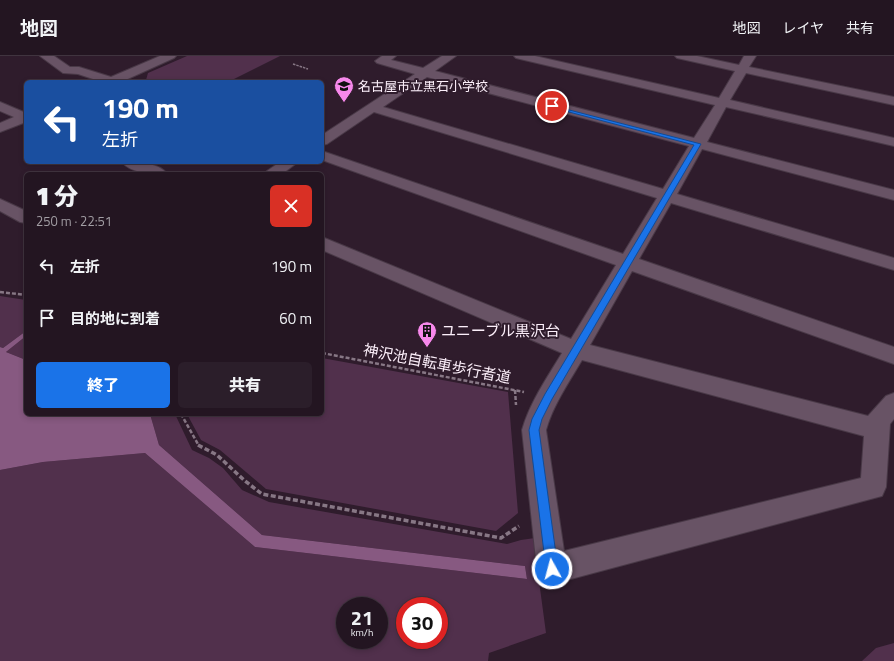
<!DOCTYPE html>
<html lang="ja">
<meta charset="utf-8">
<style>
:root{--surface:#231521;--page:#2b1e2a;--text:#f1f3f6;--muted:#a39fa5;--line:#40343f;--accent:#1a73e8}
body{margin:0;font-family:"Titillium Web","Noto Sans JP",sans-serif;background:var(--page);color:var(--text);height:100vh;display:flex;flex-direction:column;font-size:15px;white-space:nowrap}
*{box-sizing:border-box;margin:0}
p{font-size:13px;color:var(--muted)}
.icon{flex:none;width:22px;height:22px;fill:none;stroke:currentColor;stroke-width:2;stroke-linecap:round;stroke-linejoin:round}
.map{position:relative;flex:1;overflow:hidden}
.details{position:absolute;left:24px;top:116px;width:300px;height:244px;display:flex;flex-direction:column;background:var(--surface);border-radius:6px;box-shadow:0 2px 6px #0003,0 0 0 1px var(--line)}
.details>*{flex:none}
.hud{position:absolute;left:24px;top:24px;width:300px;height:84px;border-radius:6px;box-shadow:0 2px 6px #0003,0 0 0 1px var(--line);background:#1a4fa0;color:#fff;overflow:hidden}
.speed{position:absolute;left:336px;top:541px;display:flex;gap:8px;font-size:20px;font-weight:700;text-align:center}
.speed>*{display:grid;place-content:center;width:52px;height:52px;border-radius:50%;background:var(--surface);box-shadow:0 2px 6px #0003,0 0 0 1px var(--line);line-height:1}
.speed small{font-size:10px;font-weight:400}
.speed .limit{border:6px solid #d22;background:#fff;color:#111}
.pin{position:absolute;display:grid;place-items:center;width:34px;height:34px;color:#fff;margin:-17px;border:2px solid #fff;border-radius:50%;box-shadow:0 1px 4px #0007}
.me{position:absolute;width:44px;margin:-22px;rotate:353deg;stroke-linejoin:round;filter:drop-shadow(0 0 3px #0008)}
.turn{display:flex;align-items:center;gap:14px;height:84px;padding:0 12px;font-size:18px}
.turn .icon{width:52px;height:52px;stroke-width:2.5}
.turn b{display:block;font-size:28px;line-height:34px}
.round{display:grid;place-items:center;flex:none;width:42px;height:42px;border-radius:6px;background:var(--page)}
.headline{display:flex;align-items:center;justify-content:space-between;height:68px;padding:0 12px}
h1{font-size:24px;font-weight:800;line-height:30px}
.action{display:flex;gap:8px;margin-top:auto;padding:8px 12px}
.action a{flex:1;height:46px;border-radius:6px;background:var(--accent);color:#fff;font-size:16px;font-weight:800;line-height:46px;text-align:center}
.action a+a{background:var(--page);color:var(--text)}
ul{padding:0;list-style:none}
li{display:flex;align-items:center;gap:12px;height:52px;padding:0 12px}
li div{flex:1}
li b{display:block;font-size:15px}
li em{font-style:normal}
header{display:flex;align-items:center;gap:24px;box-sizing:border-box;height:56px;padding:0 20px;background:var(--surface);border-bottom:1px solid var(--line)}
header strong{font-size:19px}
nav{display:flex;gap:22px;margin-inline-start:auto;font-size:14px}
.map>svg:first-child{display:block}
.green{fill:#51304c;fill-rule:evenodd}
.water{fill:#875981}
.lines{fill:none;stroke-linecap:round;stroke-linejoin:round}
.minor-casing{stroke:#493947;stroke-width:2}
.path-far2{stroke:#877785;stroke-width:1.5;stroke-dasharray:2.5 1;stroke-linecap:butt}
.path-far1{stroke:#877785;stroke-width:2.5;stroke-dasharray:4 2;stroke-linecap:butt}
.path{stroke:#877785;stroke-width:3.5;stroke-dasharray:5 2.5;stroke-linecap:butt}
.minor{fill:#685365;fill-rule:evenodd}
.route{fill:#1a73e8;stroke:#114b97}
.labels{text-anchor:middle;stroke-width:4;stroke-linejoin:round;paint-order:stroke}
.far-poi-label{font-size:13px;fill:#fceffa;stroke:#2f1c2c;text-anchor:start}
.poi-label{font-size:15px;fill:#fceffa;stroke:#2f1c2c;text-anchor:start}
.street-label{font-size:15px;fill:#fceffa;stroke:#2f1c2c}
</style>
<header>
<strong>地図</strong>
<nav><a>地図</a><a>レイヤ</a><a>共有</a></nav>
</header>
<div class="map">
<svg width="894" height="605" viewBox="0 0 894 605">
<rect width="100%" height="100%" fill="#2f1c2c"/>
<!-- green -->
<g class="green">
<polygon points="187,0 280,0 228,26 152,26 146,24 148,17"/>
<polygon points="0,240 26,244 26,275 3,292 0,291"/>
<polygon points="26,280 26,304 6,296"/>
<polygon points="322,302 508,336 518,457 496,475 266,433 220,394 201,384 187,358 322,358"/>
<path d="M150,358H175L192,394L209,402L223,412L242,434L269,446L507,488L521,484L535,482L537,510L546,577L489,597L488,605H0V414L43,406L145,397L255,491L527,523L525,510L262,479L159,389ZM345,550H379V584H345ZM405,550H439V584H405Z"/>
<polygon points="894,587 894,605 862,605 876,592"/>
</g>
<!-- water -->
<polygon class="water" points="26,275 26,280 6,296 26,304 26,358 150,358 159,389 262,479 525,510 527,523 255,491 145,397 43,406 0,414 0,291 3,292"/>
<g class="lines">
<defs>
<g id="minor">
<polygon points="40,0 54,0 70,11 79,11 111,21 160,0 176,0 174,2 121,26 102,26 78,18 63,17"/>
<path d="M382,0H396L391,4L423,12L442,0H456L435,15L694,82L715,49L520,3L516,2L514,0H535L719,42L735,15L677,2L675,0H697L739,9L744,0H756L749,11L894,41V49L746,17L730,44L894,82V90L726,51L707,86L894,134V144L702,93L677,138L894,202V214L671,147L639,203L894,291V308L632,215L590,289L868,360L886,340L894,337V363L890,368L886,431L882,440L552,528L542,523L537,513L522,374C530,346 547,322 562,297L322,194V181L571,283L616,209L322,104V95L623,198L657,142L374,56L327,88L322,89V79L415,18L377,7L375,5ZM427,21L689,90L663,133L383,51ZM582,304L864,380L861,422L564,495L546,374C553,349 569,326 582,304Z"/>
<polygon points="0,46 26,57 26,66 0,76 0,67 14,61 0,55"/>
<path d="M122,106C135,106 159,106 167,118C154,118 131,118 122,106Z"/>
<polygon points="280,106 298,106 282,118 264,118 267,115"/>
<polygon points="0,143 26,155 26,167 20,166 0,155"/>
</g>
</defs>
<!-- minor casing -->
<use href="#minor" class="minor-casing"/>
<!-- path-far2 -->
<polyline class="path-far2" points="293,8 308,13"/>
<!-- path-far1 -->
<g class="path-far1">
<polyline points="0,236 26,239"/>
<polyline points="322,297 524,336"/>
<polyline points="515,334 516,349"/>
<polyline points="181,358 199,390"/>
</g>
<!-- path -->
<polyline class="path" points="198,389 217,399 245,425 262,438 501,482 519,470"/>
<!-- minor -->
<use href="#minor" class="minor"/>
</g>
<!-- route -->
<polygon class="route" points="550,49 701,88 552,343 542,363 539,374 558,513 556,517 552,519 548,517 546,513 529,374 532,363 545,338 694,89 550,51"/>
<!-- icons -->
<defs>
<symbol id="school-pin" viewBox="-11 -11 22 30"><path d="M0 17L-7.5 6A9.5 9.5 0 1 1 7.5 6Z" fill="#f788eb" stroke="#2f1c2c"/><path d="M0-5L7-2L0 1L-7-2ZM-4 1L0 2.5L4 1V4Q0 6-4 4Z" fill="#111"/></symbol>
<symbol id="building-pin" viewBox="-11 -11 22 30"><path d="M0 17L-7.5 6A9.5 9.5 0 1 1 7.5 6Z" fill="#f788eb" stroke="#2f1c2c"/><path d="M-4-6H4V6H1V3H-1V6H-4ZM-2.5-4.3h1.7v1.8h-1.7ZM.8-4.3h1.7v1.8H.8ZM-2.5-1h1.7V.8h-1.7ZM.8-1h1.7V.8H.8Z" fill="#111"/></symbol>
</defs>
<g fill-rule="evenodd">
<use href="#school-pin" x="333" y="19" width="22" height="30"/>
<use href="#building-pin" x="416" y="264" width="22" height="30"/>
</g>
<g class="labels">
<!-- far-poi labels -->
<g class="far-poi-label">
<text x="358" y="35">名古屋市立黒石小学校</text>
</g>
<!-- poi labels -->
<g class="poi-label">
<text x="441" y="280">ユニーブル黒沢台</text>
</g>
<!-- street labels -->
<g class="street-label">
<text transform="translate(437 308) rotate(11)" y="5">神沢池自転車歩行者道</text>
</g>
</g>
</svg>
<div class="speed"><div>21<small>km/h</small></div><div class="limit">30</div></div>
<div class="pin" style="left:552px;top:50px;background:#d93025"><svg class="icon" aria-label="arrive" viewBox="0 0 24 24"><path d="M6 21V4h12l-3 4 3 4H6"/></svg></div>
<svg class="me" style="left:552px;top:513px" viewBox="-20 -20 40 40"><circle r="17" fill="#1a73e8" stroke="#fff" stroke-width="3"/><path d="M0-11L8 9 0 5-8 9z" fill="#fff"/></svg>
<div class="hud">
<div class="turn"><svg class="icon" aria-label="left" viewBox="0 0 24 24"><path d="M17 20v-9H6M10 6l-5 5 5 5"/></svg><div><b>190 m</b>左折</div></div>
</div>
<section class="details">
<div class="headline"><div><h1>1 分</h1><p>250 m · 22:51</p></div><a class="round" style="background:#d93025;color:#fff"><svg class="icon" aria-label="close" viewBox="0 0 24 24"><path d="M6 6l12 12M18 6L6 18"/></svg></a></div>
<ul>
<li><svg class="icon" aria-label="left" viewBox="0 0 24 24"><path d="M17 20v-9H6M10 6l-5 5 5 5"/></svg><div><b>左折</b></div><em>190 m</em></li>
<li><svg class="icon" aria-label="arrive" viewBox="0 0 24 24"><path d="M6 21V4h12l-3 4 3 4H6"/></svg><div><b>目的地に到着</b></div><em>60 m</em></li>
</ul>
<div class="action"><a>終了</a><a>共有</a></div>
</section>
</div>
